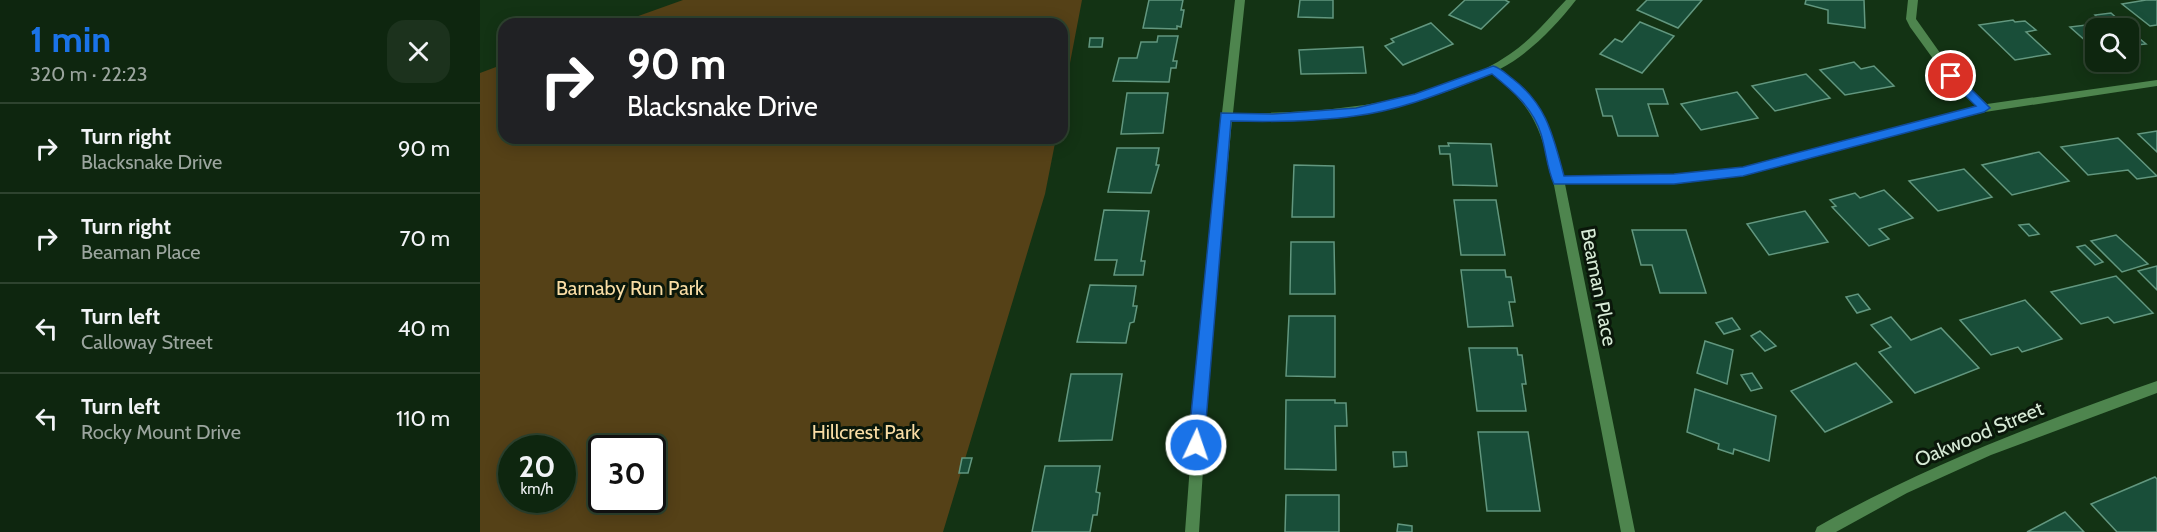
<!DOCTYPE html>
<meta charset="utf-8">
<style>
:root{--surface:#0e260f;--page:#1c321d;--text:#f1f3f6;--muted:#9ba59e;--line:#2e432f;--accent:#1a73e8}
body{margin:0;font-family:Cabin,sans-serif;background:var(--page);color:var(--text);height:100vh;display:flex;flex-direction:column;font-size:22px;white-space:nowrap}
*{box-sizing:border-box;margin:0}
p{font-size:20px;color:var(--muted)}
.icon{flex:none;width:33px;height:33px;fill:none;stroke:currentColor;stroke-width:2;stroke-linecap:round;stroke-linejoin:round}
.map{position:relative;flex:1;overflow:hidden}
.details{display:flex;flex-direction:column;background:var(--surface);width:480px}
.details>*{flex:none}
.guide{position:absolute;left:18px;top:18px;width:570px;height:126px;border-radius:18px;box-shadow:0 3px 15px #0003,0 0 0 2px var(--line);background:#202124;color:#fff;overflow:hidden}
.buttons{position:absolute;left:1605px;top:18px;display:grid;gap:12px}
.buttons a{display:grid;place-items:center;width:54px;height:54px;border-radius:12px;background:var(--surface);box-shadow:0 3px 15px #0003,0 0 0 2px var(--line);font-size:30px}
.speed{position:absolute;left:18px;top:435px;display:flex;gap:12px;font-size:30px;font-weight:700;text-align:center}
.speed>*{display:grid;place-content:center;width:78px;height:78px;border-radius:50%;background:var(--surface);box-shadow:0 3px 15px #0003,0 0 0 2px var(--line);line-height:1}
.speed small{font-size:15px;font-weight:400}
.speed .limit{border:3px solid #111;border-radius:9px;background:#fff;color:#111}
.pin{position:absolute;display:grid;place-items:center;width:51px;height:51px;color:#fff;margin:-26px;border:3px solid #fff;border-radius:50%;box-shadow:0 2px 6px #0007}
.me{position:absolute;width:66px;margin:-33px;rotate:3deg;stroke-linejoin:round;filter:drop-shadow(0 0 4px #0008)}
.turn{display:flex;align-items:center;gap:21px;height:126px;padding:0 30px;font-size:27px}
.turn .icon{width:78px;height:78px;stroke-width:2.5}
.turn b{display:block;font-size:42px;line-height:51px}
.round{display:grid;place-items:center;flex:none;width:63px;height:63px;border-radius:18px;background:var(--page)}
.headline{display:flex;align-items:center;justify-content:space-between;height:102px;padding:0 30px}
h1{font-size:36px;font-weight:700;line-height:45px;color:var(--accent)}
ul{padding:0;list-style:none}
li{display:flex;align-items:center;gap:18px;height:90px;padding:0 30px;border-top:2px solid var(--line)}
li div{flex:1}
li b{display:block;font-size:22px}
li em{font-style:normal}
main{display:flex;flex:1;min-height:0}
.map>svg:first-child{display:block}
.green{fill:#554117;fill-rule:evenodd}
.building{fill:#194e39;stroke:#62977f;stroke-width:1.5}
.lines{fill:none;stroke-linecap:round;stroke-linejoin:round}
.street{fill:#4e854e;fill-rule:evenodd}
.route{fill:#1a73e8;stroke:#114b97;stroke-width:1.5}
.labels{text-anchor:middle;stroke-width:6;stroke-linejoin:round;paint-order:stroke}
.street-label{font-size:20px;fill:#d7ead6;stroke:#0a170a}
.park-label{font-size:20px;fill:#f9dda5;stroke:#0a170a}
</style>
<main>
<section class="details">
<div class="headline"><div><h1>1 min</h1><p>320 m · 22:23</p></div><a class="round"><svg class="icon" aria-label="close" viewBox="0 0 24 24"><path d="M6 6l12 12M18 6L6 18"/></svg></a></div>
<ul>
<li><svg class="icon" aria-label="right" viewBox="0 0 24 24"><path d="M7 20v-9h11M14 6l5 5-5 5"/></svg><div><b>Turn right</b><p>Blacksnake Drive</p></div><em>90 m</em></li>
<li><svg class="icon" aria-label="right" viewBox="0 0 24 24"><path d="M7 20v-9h11M14 6l5 5-5 5"/></svg><div><b>Turn right</b><p>Beaman Place</p></div><em>70 m</em></li>
<li><svg class="icon" aria-label="left" viewBox="0 0 24 24"><path d="M17 20v-9H6M10 6l-5 5 5 5"/></svg><div><b>Turn left</b><p>Calloway Street</p></div><em>40 m</em></li>
<li><svg class="icon" aria-label="left" viewBox="0 0 24 24"><path d="M17 20v-9H6M10 6l-5 5 5 5"/></svg><div><b>Turn left</b><p>Rocky Mount Drive</p></div><em>110 m</em></li>
</ul>
</section>
<div class="map">
<svg width="1677" height="532" viewBox="0 0 1677 532">
<rect width="100%" height="100%" fill="#133314"/>
<!-- green -->
<g class="green">
<polygon points="203,0 602,0 582,105 582,24 136,24"/>
<path d="M24,64V138H576L565,194L463,532H0V73ZM32,448H82V500H32ZM122,448H172V500H122Z"/>
</g>
<!-- building -->
<g class="building">
<polygon points="669,0 703,0 701,10 704,10 701,27 697,26 697,29 663,28"/>
<polygon points="820,0 853,0 853,18 818,17"/>
<polygon points="985,0 1025,0 1029,2 1001,29 969,15"/>
<polygon points="1167,0 1222,0 1198,28 1157,10"/>
<polygon points="1326,0 1384,0 1385,28 1348,23 1348,10 1325,4"/>
<polygon points="1666,0 1677,0 1677,25 1670,26 1642,4"/>
<polygon points="1631,13 1648,28 1616,28 1616,50 1590,27 1623,23 1615,15"/>
<polygon points="1533,20 1535,22 1545,21 1556,30 1546,32 1570,54 1535,60 1499,25"/>
<polygon points="1160,22 1194,36 1162,73 1120,54 1135,39 1142,42"/>
<polygon points="951,23 973,44 923,65 905,46 914,42 911,39"/>
<polygon points="1648,29 1666,44 1648,46"/>
<polygon points="678,36 698,36 693,61 697,61 696,68 691,68 689,82 633,81 639,58 657,58 661,42 677,42"/>
<polygon points="610,38 623,38 622,47 609,47"/>
<polygon points="883,47 886,73 821,74 819,50"/>
<polygon points="1374,62 1381,69 1394,66 1414,86 1365,95 1340,70"/>
<polygon points="1326,74 1350,98 1295,111 1272,86"/>
<polygon points="1116,89 1183,89 1188,104 1168,104 1178,136 1138,136 1132,116 1123,116"/>
<polygon points="1257,92 1278,118 1221,130 1201,104"/>
<polygon points="647,93 688,93 683,133 641,134"/>
<polygon points="1677,131 1677,152 1658,134"/>
<polygon points="1638,138 1677,176 1657,179 1648,170 1608,175 1581,147"/>
<polygon points="968,143 1011,144 1017,186 973,185 970,154 960,154 959,146 969,146"/>
<polygon points="637,148 679,148 676,165 679,165 671,193 628,192"/>
<polygon points="1559,152 1589,181 1532,195 1502,165"/>
<polygon points="814,165 854,166 854,217 812,217"/>
<polygon points="1484,169 1512,197 1458,211 1429,181"/>
<polygon points="1404,190 1433,218 1399,229 1409,239 1389,246 1352,207 1356,206 1350,200 1375,193 1380,198"/>
<polygon points="974,200 1016,200 1025,255 981,255"/>
<polygon points="624,210 669,211 661,261 665,261 663,275 634,275 637,260 615,260"/>
<polygon points="1325,211 1348,242 1289,255 1267,224"/>
<polygon points="1549,224 1559,234 1549,236 1539,225"/>
<polygon points="1152,230 1206,230 1226,293 1180,293 1172,265 1161,265"/>
<polygon points="1636,235 1668,264 1642,272 1611,241"/>
<polygon points="811,242 854,242 855,294 810,294"/>
<polygon points="1605,245 1623,262 1615,265 1597,247"/>
<polygon points="1677,266 1677,290 1658,271"/>
<polygon points="981,270 1025,270 1026,277 1031,277 1035,302 1029,302 1033,326 988,327"/>
<polygon points="1636,276 1673,313 1634,323 1628,317 1601,324 1571,292"/>
<polygon points="610,285 656,286 653,306 657,306 654,322 650,323 646,343 597,342"/>
<polygon points="1378,294 1390,309 1377,313 1366,297"/>
<polygon points="1545,300 1582,339 1542,352 1538,347 1511,355 1480,320"/>
<polygon points="809,316 855,316 855,377 806,376"/>
<polygon points="1411,317 1431,340 1461,328 1499,368 1435,393 1399,352 1411,347 1391,325"/>
<polygon points="1252,318 1260,329 1244,334 1236,323"/>
<polygon points="1280,331 1296,346 1285,351 1271,336"/>
<polygon points="1225,341 1253,350 1247,384 1217,373"/>
<polygon points="989,348 1037,348 1038,355 1042,355 1046,384 1042,384 1046,411 997,411"/>
<polygon points="1376,363 1412,402 1345,432 1311,391"/>
<polygon points="1272,373 1282,388 1271,391 1261,375"/>
<polygon points="591,374 642,374 632,440 579,441"/>
<polygon points="1215,389 1296,416 1289,461 1254,449 1253,454 1238,449 1239,444 1207,432"/>
<polygon points="806,400 855,400 855,403 866,403 867,426 855,426 856,470 805,469"/>
<polygon points="998,432 1048,432 1060,511 1007,511"/>
<polygon points="913,452 926,452 927,466 914,467"/>
<polygon points="482,458 492,458 488,473 479,473"/>
<polygon points="565,466 620,466 616,492 620,493 617,515 613,515 610,532 552,532"/>
<polygon points="1675,477 1677,479 1677,532 1637,532 1611,504"/>
<polygon points="806,495 859,495 859,532 805,532"/>
<polygon points="1585,512 1604,532 1547,532"/>
<polygon points="918,524 932,526 932,532 917,532"/>
</g>
<g class="lines">
<!-- street -->
<g class="street">
<path d="M755,0H765L753,113C840,114 956,105 1030,54C1052,39 1068,19 1086,0H1096C1075,27 1050,53 1020,69C1061,103 1070,125 1083,176L1194,175L1263,167L1497,106L1467,78L1430,27L1426,19L1428,0H1438L1436,19L1475,74L1507,104L1677,80V86L1505,112L1263,175L1194,183L1085,184L1155,532H1141L1073,180C1060,127 1055,109 1012,73C930,112 841,122 752,120L732,332L719,532H705L720,332L742,119L740,116L742,113Z"/>
<path d="M1677,381V393L1511,455L1427,493L1356,532H1335L1337,527C1445,466 1560,422 1677,381Z"/>
</g>
</g>
<!-- route -->
<path class="route" d="M1013,66C1021,68 1026,74 1033,79C1067,105 1073,136 1084,176L1194,174L1263,167L1496,106L1467,78L1465,76L1471,72L1475,73L1510,108L1504,112L1263,176L1194,184H1074C1067,169 1066,150 1061,134C1053,108 1033,91 1012,74C967,91 923,110 875,116C834,122 792,122 751,121L724,445L722,450L716,452L711,450L708,445L741,113L793,114L876,108L935,94Z"/>
<g class="labels">
<!-- street labels -->
<g class="street-label">
<text transform="translate(1119 287) rotate(79)" y="7">Beaman Place</text>
<text transform="translate(1499 434) rotate(-23)" y="7">Oakwood Street</text>
</g>
<!-- park labels -->
<g class="park-label">
<text x="150" y="295">Barnaby Run Park</text>
<text x="386" y="439">Hillcrest Park</text>
</g>
</g>
</svg>
<div class="buttons">
<a><svg class="icon" aria-label="search" viewBox="0 0 24 24"><circle cx="10" cy="10" r="6"/><path d="M15 15l6 6"/></svg></a>
</div>
<div class="speed"><div>20<small>km/h</small></div><div class="limit">30</div></div>
<div class="pin" style="left:1471px;top:76px;background:#d93025"><svg class="icon" aria-label="arrive" viewBox="0 0 24 24"><path d="M6 21V4h12l-3 4 3 4H6"/></svg></div>
<svg class="me" style="left:716px;top:445px" viewBox="-20 -20 40 40"><circle r="17" fill="#1a73e8" stroke="#fff" stroke-width="3"/><path d="M0-11L8 9 0 5-8 9z" fill="#fff"/></svg>
<div class="guide">
<div class="turn"><svg class="icon" aria-label="right" viewBox="0 0 24 24"><path d="M7 20v-9h11M14 6l5 5-5 5"/></svg><div><b>90 m</b>Blacksnake Drive</div></div>
</div>
</div>
</main>
